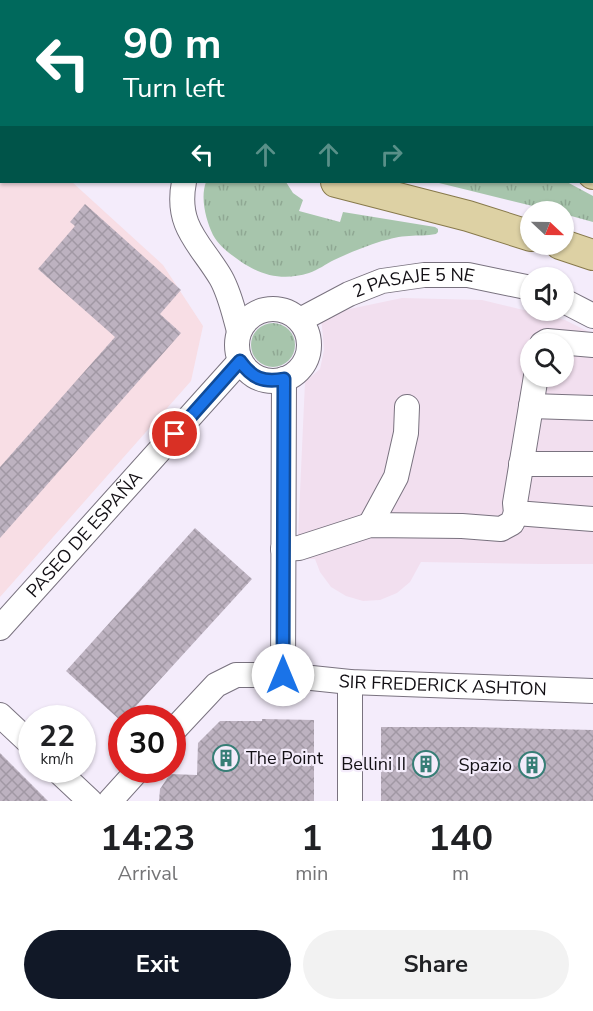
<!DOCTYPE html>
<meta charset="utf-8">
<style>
:root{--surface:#fff;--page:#f2f2f2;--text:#202124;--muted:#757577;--accent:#111827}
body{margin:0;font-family:"Nunito Sans",sans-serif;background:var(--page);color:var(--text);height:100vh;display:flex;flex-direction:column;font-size:22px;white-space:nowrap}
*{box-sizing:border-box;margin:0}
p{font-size:20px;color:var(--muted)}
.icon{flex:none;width:33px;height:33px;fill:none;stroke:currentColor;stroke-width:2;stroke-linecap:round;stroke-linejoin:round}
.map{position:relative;height:801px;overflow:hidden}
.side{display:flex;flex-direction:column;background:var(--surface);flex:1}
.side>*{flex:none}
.banner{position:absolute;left:0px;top:0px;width:594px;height:183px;box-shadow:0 2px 4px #0004;background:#00695c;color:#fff;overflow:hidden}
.needle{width:39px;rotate:112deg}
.tools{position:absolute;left:520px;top:201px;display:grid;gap:12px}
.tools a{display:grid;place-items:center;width:54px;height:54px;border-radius:50%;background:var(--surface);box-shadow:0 2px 4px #0004;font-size:30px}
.speed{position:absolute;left:18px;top:705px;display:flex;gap:12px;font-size:30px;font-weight:700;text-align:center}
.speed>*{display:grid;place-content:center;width:78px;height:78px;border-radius:50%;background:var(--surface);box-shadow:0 2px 4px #0004;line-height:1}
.speed small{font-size:15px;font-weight:400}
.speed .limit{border:9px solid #d22;background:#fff;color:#111}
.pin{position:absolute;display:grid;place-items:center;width:51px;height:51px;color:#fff;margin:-26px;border:3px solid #fff;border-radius:50%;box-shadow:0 2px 6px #0007}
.me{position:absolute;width:66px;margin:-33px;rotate:0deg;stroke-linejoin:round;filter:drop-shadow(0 0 4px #0008)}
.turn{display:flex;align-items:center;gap:21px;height:126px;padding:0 24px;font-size:27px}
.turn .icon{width:78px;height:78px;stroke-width:2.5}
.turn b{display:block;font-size:42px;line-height:51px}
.lanes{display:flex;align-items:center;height:57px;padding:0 24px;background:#0003;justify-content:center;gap:30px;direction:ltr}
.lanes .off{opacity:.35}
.eta{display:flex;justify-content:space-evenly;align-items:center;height:102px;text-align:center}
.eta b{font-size:36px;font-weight:700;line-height:42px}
.primary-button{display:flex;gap:12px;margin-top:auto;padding:12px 24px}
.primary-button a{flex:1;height:69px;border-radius:36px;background:var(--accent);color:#fff;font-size:24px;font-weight:700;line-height:69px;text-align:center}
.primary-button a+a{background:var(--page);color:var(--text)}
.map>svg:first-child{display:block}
.commercial{fill:#f2dfef;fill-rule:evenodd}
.education{fill:#f8dee5}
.grass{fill:url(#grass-tufts)}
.building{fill:url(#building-cross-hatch)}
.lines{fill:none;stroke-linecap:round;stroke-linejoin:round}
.major-tunnel{stroke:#d2cbd8;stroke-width:30;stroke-dasharray:30 15;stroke-linecap:butt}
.minor-casing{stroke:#79727f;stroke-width:26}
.major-casing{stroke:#87794b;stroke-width:32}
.minor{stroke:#fff;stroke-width:24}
.major{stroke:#ddd1a4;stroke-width:30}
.route-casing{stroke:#114b97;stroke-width:15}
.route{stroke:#1a73e8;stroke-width:10}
.labels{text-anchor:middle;stroke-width:4.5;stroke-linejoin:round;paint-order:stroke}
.street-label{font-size:18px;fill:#120f14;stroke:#f4ecfb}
.poi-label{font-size:18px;fill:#120f14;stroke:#f4ecfb;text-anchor:end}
</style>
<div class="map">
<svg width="593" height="801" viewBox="0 0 593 801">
<defs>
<pattern id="grass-tufts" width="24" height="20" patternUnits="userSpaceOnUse" patternTransform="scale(1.5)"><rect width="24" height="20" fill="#a7c5ac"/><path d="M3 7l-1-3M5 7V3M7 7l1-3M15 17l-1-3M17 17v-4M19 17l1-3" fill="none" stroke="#8fa893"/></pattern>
<pattern id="building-cross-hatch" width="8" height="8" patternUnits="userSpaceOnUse" patternTransform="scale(1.5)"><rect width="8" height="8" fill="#bdb2c0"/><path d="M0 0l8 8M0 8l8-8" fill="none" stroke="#a198a4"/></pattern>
</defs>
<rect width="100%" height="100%" fill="#f4ecfb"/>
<!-- commercial -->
<path class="commercial" d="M402,298L482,300L565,320L593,334V564H542L421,562L410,582L397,593L380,600L363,601L346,596L331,587L320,572L315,559H297L305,382L320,369L324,350L321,315ZM531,344H564V376H531Z"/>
<!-- education -->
<polygon class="education" points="1,134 2,182 72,182 163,265 203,326 191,381 0,597 0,136"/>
<!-- grass -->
<g class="grass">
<path d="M206,182H286L293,193L303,200L299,211L340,222L343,212L435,227L438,229V232L436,234C427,236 418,235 409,236C400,236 390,239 382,241C366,246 349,253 334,260C326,264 318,270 309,273C283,281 262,276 240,261C230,254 219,246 213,235C206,220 200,198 206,182Z"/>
<polygon points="435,182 567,182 593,196 593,222 564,214 564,212 553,211"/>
<circle cx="273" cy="345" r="22"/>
</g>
<!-- building -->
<g class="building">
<polygon points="85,204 181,290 160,314 181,333 0,538 0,467 115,337 38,269 75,226 70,222"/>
<polygon points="195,528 252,579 125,718 122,718 122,722 66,671"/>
<polygon points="262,719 314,720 314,801 159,801 160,789 170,774 197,775 198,743 220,721 262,721"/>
<polygon points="381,727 471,727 593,730 593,801 381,801"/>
<polygon points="0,753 48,801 0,801"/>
</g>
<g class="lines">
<!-- major-tunnel -->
<g class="major-tunnel">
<polyline points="386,0 388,2"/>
<polyline points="0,150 2,150"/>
</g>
<defs>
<g id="minor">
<polyline points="253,0 257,2"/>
<polyline points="25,2 27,0"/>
<polyline points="227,2 231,0"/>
<polyline points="334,2 336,0"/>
<polyline points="0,20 2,19"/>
<polyline points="0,103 2,102"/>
<path d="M184,182C175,227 201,244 221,278C230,294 234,313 239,331"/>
<polyline points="564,301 593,316"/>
<circle cx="273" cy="345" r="36"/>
<path id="s1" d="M300,320L349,294L382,281L424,275H468L531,288"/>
<polyline points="542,344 547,341 593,345"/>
<polyline points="536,376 515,503 516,513 593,519"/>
<polyline points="531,406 593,408"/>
<polyline points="521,464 593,464"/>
<polyline points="370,525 396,477 406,433 407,407"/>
<polyline points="283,549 299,548 370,525 462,526 501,529 512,523 516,513"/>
<path id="s2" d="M0,628L240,361"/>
<polyline points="283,675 284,379"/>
<polyline points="350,682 350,801"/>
<polyline points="0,715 32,745"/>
<path id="s3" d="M172,732L216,685L236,675H283L350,682L593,691"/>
<polyline points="57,770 90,801"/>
<polyline points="110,801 138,770"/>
</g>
<g id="major">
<polyline points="465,0 467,2"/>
<polyline points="592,106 593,106"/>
<polyline points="592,173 593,174"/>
<polyline points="336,182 468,216 531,236"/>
<polyline points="560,244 593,255"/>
</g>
</defs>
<!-- minor casing -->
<use href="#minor" class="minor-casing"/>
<!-- major casing -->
<use href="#major" class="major-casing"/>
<!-- minor -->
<use href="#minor" class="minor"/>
<!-- major -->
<use href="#major" class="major"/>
</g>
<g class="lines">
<defs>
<path id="route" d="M175,434L240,361C252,378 263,383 284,379L283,675"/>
</defs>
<!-- route casing -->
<use href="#route" class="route-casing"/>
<!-- route -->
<use href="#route" class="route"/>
</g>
<!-- icons -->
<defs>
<symbol id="building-ring" viewBox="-11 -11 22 22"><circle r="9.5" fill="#f4ecfb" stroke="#377e76" stroke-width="1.5"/><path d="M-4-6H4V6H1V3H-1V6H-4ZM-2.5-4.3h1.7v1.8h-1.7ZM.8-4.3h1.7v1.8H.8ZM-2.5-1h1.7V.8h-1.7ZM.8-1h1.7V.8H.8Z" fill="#377e76"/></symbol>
</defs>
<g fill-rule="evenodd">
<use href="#building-ring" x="211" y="743" width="30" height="30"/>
<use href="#building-ring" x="411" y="749" width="30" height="30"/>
<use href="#building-ring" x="517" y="750" width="30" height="30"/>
</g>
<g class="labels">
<!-- street labels -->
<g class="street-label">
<text dy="6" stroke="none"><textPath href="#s1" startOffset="122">2 PASAJE 5 NE</textPath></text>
<text dy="6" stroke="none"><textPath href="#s2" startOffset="126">PASEO DE ESPAÑA</textPath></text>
<text dy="6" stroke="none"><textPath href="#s3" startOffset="294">SIR FREDERICK ASHTON</textPath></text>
</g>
<!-- poi labels -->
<g class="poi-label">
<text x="246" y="764" text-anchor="start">The Point</text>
<text x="406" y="770">Bellini II</text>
<text x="512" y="771">Spazio</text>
</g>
</g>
</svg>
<div class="tools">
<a><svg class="needle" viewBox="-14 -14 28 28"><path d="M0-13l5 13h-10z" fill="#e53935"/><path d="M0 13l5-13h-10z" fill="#757577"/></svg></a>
<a><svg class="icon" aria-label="sound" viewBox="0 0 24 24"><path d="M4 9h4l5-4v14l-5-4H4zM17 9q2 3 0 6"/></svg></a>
<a><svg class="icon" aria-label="search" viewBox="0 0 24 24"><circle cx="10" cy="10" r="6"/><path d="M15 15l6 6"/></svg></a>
</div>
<div class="speed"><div>22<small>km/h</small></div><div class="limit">30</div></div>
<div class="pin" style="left:175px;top:434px;background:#d93025"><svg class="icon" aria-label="arrive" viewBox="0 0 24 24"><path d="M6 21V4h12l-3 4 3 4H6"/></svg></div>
<svg class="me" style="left:283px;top:675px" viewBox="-20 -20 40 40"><circle r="19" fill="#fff"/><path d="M0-13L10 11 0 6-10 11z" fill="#1a73e8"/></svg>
<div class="banner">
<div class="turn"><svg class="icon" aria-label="left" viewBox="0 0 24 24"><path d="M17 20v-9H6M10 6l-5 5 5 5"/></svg><div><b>90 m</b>Turn left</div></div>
<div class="lanes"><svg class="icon" aria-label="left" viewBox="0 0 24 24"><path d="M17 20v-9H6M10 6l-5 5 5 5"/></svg><svg class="icon off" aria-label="ahead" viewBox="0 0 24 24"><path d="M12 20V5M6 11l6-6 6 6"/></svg><svg class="icon off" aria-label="ahead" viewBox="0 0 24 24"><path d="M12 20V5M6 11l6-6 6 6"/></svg><svg class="icon off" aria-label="right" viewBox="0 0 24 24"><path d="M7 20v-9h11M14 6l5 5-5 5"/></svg></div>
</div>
</div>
<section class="side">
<div class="eta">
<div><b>14:23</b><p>Arrival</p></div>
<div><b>1</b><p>min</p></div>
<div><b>140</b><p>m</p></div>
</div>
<div class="primary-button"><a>Exit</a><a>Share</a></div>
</section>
